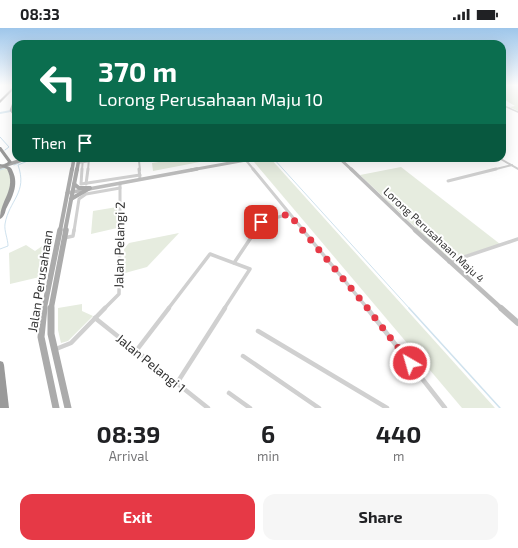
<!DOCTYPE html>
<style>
:root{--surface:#fff;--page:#f6f6f6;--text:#202124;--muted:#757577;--accent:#e63946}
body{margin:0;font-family:"Exo 2",sans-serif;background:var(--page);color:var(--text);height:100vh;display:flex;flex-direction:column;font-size:15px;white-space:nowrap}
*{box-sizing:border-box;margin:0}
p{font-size:13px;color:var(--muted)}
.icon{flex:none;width:22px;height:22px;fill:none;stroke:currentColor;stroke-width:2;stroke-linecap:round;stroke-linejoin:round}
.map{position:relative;height:380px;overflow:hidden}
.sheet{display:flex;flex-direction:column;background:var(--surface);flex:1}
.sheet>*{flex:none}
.hud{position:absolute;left:12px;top:12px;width:494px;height:122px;border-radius:12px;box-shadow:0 4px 16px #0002;background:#0b6e4f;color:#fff;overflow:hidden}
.pin{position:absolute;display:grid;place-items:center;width:34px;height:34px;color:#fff;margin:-17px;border-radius:8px;box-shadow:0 2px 6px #0006}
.me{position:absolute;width:44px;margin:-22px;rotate:322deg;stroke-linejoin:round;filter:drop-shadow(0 0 3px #0008)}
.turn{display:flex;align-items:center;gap:14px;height:84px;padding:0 20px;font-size:18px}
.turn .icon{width:52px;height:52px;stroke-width:2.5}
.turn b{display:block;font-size:28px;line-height:34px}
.then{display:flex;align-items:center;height:38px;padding:0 20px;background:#0003;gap:8px;font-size:15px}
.eta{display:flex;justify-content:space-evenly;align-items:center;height:68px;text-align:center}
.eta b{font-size:24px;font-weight:700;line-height:28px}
.action{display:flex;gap:8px;margin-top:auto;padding:8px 20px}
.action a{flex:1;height:46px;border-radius:12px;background:var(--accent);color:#fff;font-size:16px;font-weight:700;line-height:46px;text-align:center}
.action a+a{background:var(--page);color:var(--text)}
.status{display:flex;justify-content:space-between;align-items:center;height:28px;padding:0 20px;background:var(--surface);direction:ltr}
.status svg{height:11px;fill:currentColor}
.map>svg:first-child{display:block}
.green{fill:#e6ecdf}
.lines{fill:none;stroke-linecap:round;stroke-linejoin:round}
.stream-far1{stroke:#cfe2ee;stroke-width:1}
.stream{stroke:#cfe2ee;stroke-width:1.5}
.river{fill:#cfe2ee;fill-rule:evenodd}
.street-far4{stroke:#d0d0d0;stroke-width:1.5}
.street-far3{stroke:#d0d0d0;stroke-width:2}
.street-far2{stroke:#d0d0d0;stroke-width:3}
.street-far1{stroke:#d0d0d0;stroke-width:3.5}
.street{stroke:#d0d0d0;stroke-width:4.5}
.secondary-far3{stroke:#bdbdbd;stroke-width:3}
.secondary-far2{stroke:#bdbdbd;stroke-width:3.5}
.secondary-far1{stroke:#bdbdbd;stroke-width:4.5}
.secondary{stroke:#bdbdbd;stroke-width:6}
.primary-far4{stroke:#ababab;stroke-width:2.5}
.primary-far3{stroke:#ababab;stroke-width:3.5}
.primary-far2{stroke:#ababab;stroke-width:4}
.primary-far1{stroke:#ababab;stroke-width:5.5}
.primary{stroke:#ababab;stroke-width:7}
.highway{fill:#9a9a9a;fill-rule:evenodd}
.route{stroke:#e63946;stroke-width:7;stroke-dasharray:0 12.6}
.labels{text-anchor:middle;stroke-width:4;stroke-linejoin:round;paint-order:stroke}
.street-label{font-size:11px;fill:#333;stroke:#fff}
.near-street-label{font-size:13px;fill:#333;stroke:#fff}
</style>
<div class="status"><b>08:33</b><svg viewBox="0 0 49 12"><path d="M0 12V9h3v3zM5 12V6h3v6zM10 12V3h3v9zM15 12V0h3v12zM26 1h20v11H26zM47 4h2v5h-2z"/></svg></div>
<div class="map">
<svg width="518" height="380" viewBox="0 0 518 380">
<rect width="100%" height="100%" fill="#fff"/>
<!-- green -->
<g class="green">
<polygon points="502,57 518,57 518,83 510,79 515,78 502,70"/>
<polygon points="185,130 210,130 210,132 153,143 152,135"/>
<polygon points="270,130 495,380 462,380 254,134"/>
<path d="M5,139L8,140C14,159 8,169 0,186V140Z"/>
<polygon points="401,139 500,216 450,232 360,147"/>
<polygon points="117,179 117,200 91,206 93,183"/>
<polygon points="179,205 147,239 125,245 124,221 129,215"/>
<polygon points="54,210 44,248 10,256 9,225 26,217 35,223"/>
<polygon points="82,276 82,283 93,288 68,313 61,315 58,302 58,280"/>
</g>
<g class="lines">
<!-- stream-far1 -->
<g class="stream-far1">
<polyline points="0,109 9,119 5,122"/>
<polyline points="273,130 410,281"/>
<polyline points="14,137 19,135"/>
<polyline points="0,142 5,140"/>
<path d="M0,221L8,218C8,211 4,203 5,196C9,172 28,165 18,137L35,130"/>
</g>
<!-- stream -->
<polyline class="stream" points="409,280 500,380"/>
<!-- river -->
<polygon class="river" points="16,81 16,83 0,86 0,84"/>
<!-- street-far4 -->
<polyline class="street-far4" points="502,77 518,84"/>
<!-- street-far3 -->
<g class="street-far3">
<polyline points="136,130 139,133 140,142"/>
<polyline points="244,130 254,142"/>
<polyline points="499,130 518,141"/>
<polyline points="78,135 109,130"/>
<polyline points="82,142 83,130"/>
<polyline points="88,142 89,130"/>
<polyline points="492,142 512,137"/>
</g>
<!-- street-far2 -->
<g class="street-far2">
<polyline points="82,141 81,156 140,147"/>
<polyline points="139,141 140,151"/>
<polyline points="253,141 304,203"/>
<polyline points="448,153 496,141"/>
<polyline points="86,156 88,141"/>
<polyline points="74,203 79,171 86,166 120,160"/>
<polyline points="120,203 120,155"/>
<polyline points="255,203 261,194 289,186"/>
</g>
<!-- street-far1 -->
<g class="street-far1">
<polyline points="303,202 368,281"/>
<polyline points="64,210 73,208 74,202"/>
<polyline points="449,234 518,211"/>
<polyline points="234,235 256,202"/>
<polyline points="104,281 119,266 120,202"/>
<polyline points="168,281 210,226 250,241 224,281"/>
</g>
<!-- street -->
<g class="street">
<polyline points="367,280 445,380"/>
<polyline points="95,290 208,380"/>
<polyline points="258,303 387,380"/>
<polyline points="56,321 71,315 105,280"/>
<polyline points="136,323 169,280"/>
<polyline points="243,328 319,380"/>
<polyline points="177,355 225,280"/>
<polyline points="229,365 250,380"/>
</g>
<!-- secondary-far3 -->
<g class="secondary-far3">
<polyline points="339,130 352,142"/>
<polyline points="191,142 257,130"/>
</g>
<!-- secondary-far2 -->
<g class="secondary-far2">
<polyline points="351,141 416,203"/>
<polyline points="67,165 197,141"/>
</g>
<!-- secondary-far1 -->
<polyline class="secondary-far1" points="415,202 502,281"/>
<!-- secondary -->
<polyline class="secondary" points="501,280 518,295"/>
<!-- primary-far4 -->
<polyline class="primary-far4" points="16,69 11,82 16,89"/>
<!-- primary-far3 -->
<g class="primary-far3">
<polyline points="0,139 28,130"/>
<polyline points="72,142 74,130"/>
<polyline points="77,142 79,130"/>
</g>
<!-- primary-far2 -->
<g class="primary-far2">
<polyline points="74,156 79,160 89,160"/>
<polyline points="71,171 90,160"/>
<polyline points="60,203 72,141"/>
<polyline points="65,203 77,141"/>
</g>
<!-- primary-far1 -->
<g class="primary-far1">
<polyline points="44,281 60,202"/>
<polyline points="51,281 66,202"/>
</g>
<!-- primary -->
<g class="primary">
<polyline points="44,280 41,309 56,380"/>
<polyline points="51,280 51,306 68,380"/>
</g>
<!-- highway -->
<g class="highway">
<polygon points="15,57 16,57 16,59 0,75 0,72"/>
<path d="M0,119H1L12,134L7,138C11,139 12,141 13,144C19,157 12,170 6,181C5,185 4,189 0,191C0,172 17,161 7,141L0,138V136L4,137L8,134L0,123Z"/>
<polygon points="0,333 3,334 4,337 9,380 0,380"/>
</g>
</g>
<!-- sky -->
<linearGradient id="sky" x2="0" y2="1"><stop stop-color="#9ec6ea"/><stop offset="0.52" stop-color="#fff"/><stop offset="1" stop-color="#fff" stop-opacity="0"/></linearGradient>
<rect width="518" height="110" fill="url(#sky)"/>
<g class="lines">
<!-- route -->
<polyline class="route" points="261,194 289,186 365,277 410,335"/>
</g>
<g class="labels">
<!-- street labels -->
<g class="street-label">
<text transform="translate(434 207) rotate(43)" y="4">Lorong Perusahaan Maju 4</text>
</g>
<!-- near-street labels -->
<g class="near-street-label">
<text transform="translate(119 217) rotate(-89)" y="5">Jalan Pelangi 2</text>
<text transform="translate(40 253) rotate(-81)" y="5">Jalan Perusahaan</text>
<text transform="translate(151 335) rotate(39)" y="5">Jalan Pelangi 1</text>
</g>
</g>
</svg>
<div class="pin" style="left:261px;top:194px;background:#d93025"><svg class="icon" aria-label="arrive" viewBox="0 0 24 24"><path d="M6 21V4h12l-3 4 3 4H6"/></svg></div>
<svg class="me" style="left:410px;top:335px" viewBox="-20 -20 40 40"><circle r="17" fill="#e63946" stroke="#fff" stroke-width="3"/><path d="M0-11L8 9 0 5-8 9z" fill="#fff"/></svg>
<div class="hud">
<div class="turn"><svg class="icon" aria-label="left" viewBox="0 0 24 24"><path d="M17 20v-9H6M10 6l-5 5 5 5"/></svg><div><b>370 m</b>Lorong Perusahaan Maju 10</div></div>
<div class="then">Then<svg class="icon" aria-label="arrive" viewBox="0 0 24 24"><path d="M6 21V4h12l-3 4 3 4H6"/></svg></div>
</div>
</div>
<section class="sheet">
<div class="eta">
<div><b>08:39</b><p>Arrival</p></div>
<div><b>6</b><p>min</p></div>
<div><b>440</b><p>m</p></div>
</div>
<div class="action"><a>Exit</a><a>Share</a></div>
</section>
